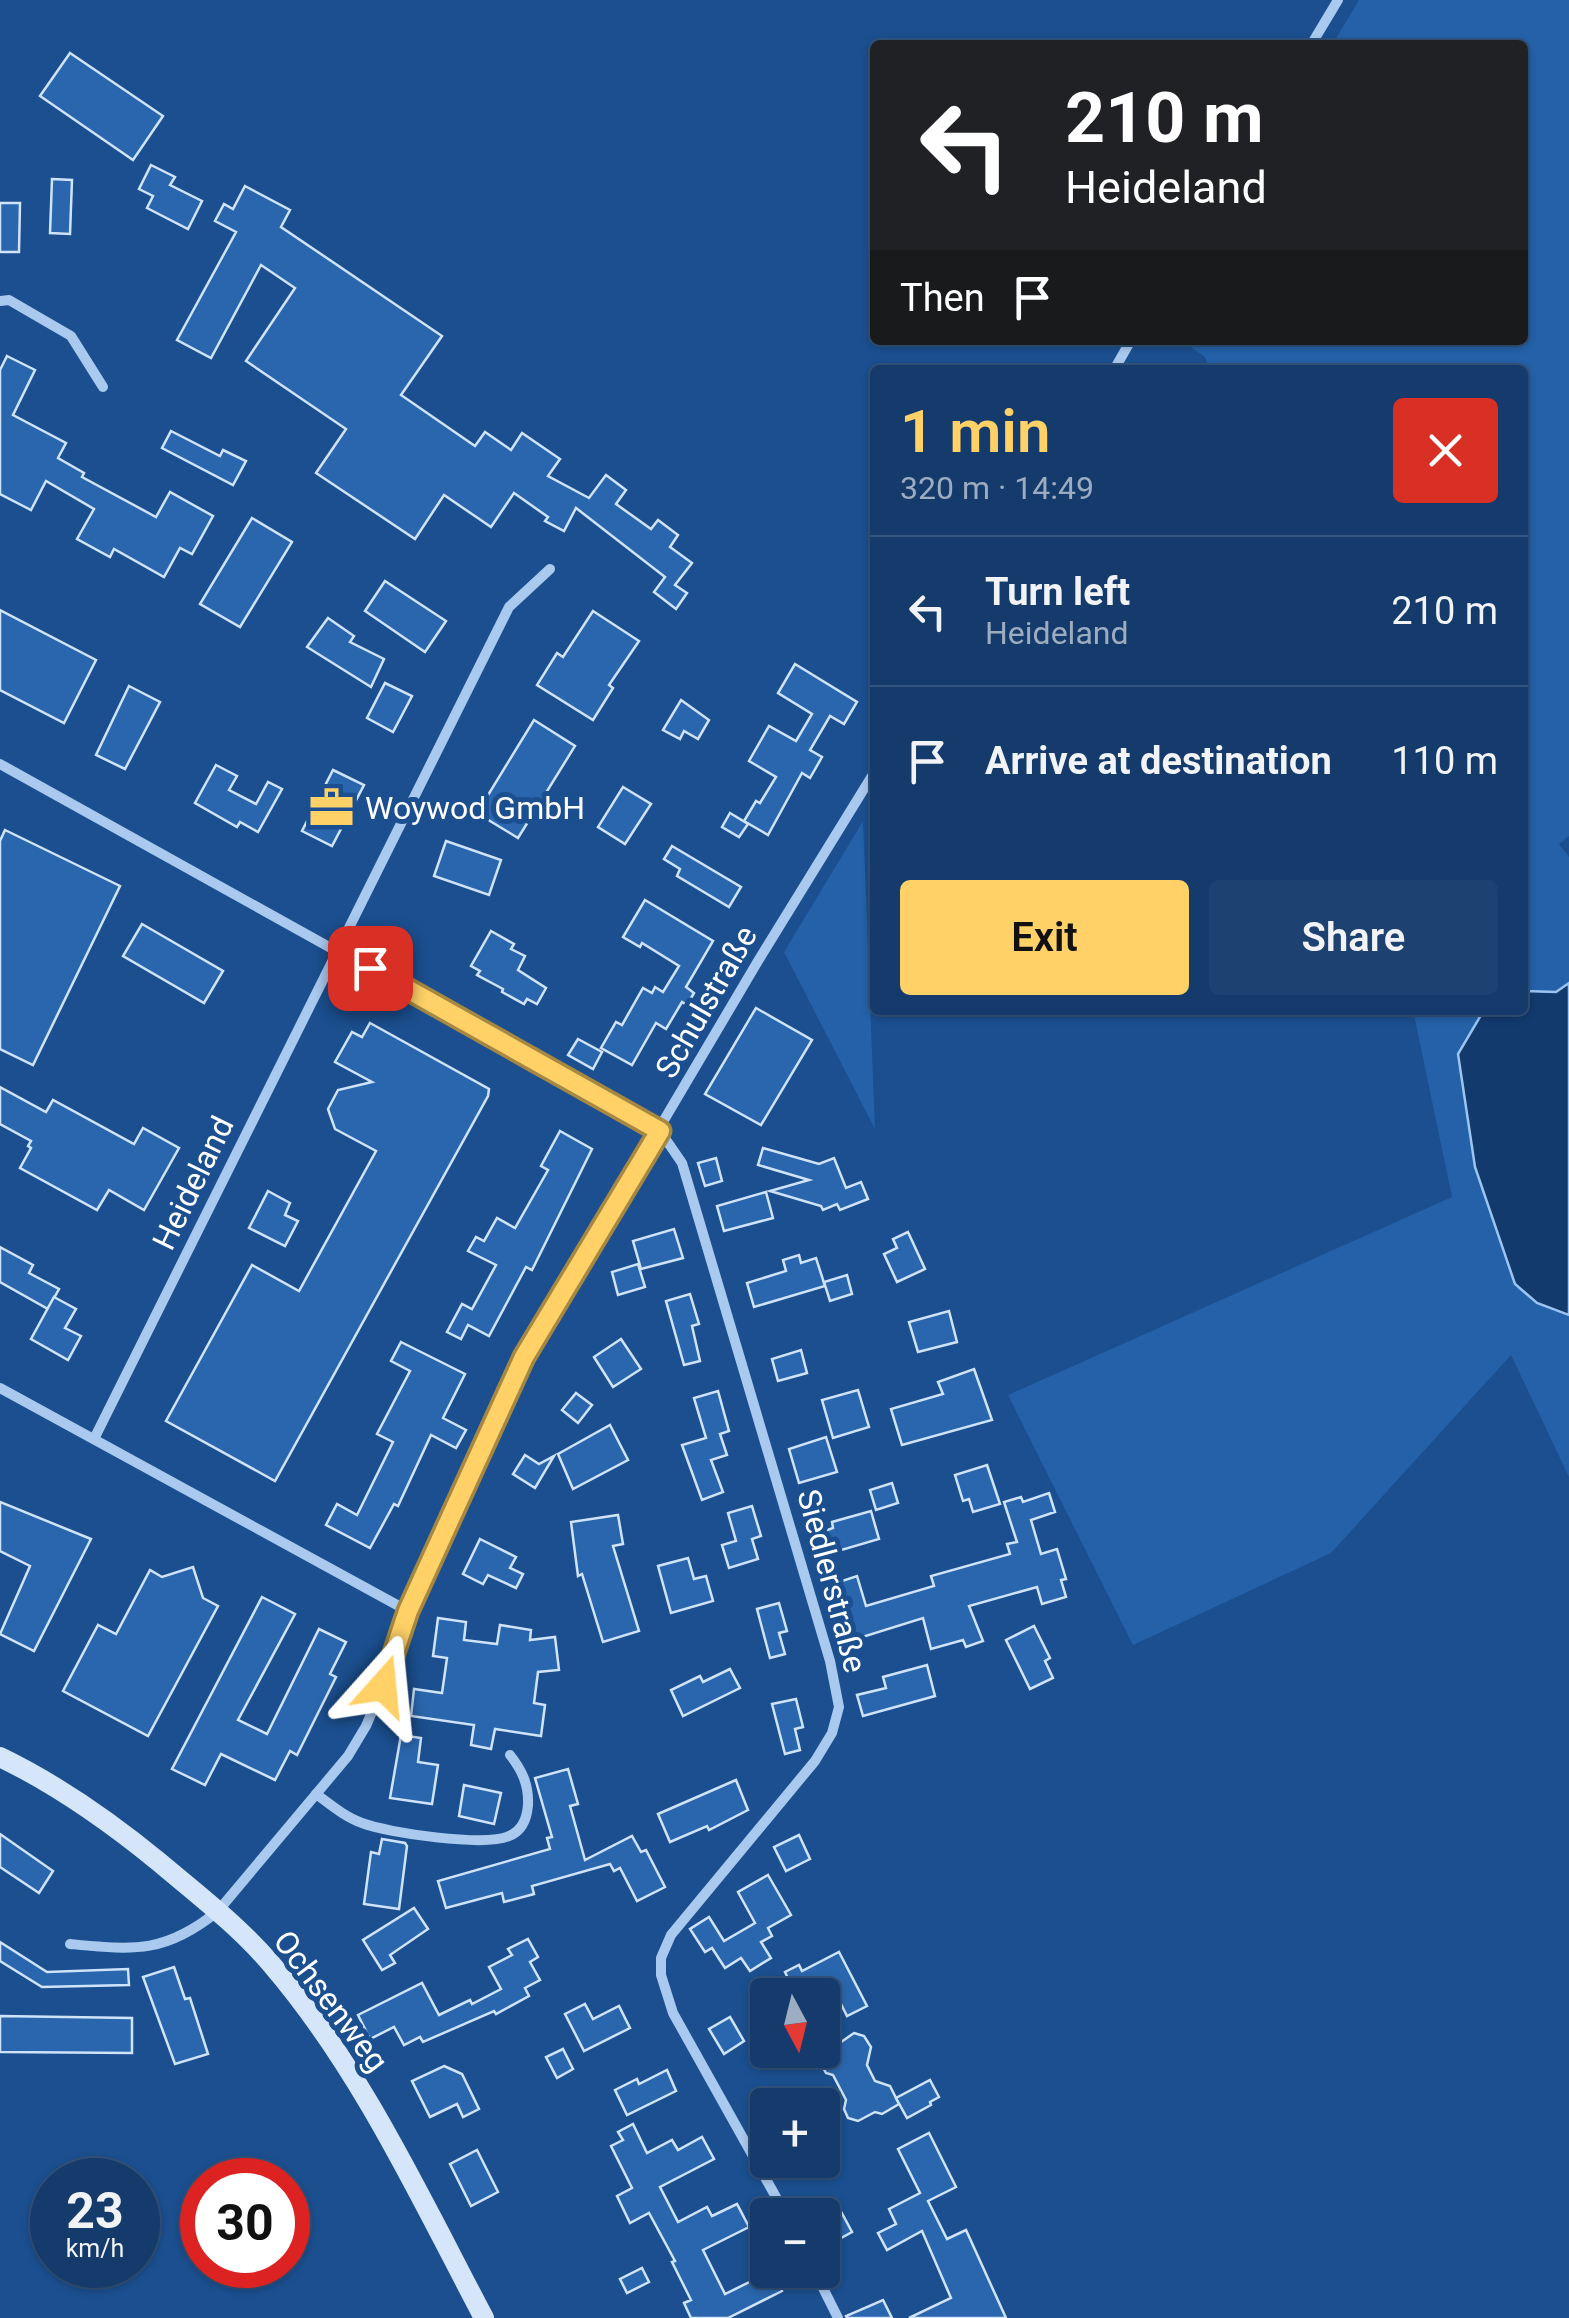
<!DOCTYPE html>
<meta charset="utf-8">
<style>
:root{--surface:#143b6b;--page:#1d4271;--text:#f1f3f6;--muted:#9dadc1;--line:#33557e;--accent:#ffd166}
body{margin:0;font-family:Roboto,sans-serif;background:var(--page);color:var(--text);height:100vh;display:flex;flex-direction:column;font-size:38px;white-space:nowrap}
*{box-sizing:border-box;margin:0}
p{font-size:32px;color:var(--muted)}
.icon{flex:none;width:55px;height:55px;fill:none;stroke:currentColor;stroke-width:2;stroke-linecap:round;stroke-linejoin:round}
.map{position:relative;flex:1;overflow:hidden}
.drawer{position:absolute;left:870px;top:365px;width:658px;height:650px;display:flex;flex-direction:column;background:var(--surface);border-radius:10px;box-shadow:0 2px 8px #0004,0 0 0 2px var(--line)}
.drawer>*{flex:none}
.hud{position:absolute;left:870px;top:40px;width:658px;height:305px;border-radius:10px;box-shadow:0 2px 8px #0004,0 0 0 2px var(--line);background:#202124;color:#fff;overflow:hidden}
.needle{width:65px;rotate:173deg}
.controls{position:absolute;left:750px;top:1978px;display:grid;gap:20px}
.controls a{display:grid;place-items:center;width:90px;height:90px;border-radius:10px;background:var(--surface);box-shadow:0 2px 8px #0004,0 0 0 2px var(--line);font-size:50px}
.speed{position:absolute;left:30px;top:2158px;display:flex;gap:20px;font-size:50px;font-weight:700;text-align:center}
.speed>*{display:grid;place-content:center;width:130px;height:130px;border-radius:50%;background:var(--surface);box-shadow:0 2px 8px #0004,0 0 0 2px var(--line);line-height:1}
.speed small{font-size:25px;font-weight:400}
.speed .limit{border:15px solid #d22;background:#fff;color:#111}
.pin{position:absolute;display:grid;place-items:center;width:85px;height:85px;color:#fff;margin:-42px;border-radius:20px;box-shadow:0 5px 15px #0006}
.me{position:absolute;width:110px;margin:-55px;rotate:18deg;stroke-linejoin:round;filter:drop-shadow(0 0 8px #0008)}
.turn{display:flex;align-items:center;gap:35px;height:210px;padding:0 30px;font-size:45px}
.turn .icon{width:130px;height:130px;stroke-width:2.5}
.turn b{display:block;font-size:70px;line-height:85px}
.then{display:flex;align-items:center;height:95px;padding:0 30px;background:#0003;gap:20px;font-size:38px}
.round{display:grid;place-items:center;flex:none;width:105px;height:105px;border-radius:10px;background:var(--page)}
.summary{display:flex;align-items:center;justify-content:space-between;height:170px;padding:0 30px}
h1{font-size:60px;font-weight:600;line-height:75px;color:var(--accent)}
.cta{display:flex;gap:20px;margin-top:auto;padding:20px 30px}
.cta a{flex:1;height:115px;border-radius:10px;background:var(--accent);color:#111;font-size:40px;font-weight:600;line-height:115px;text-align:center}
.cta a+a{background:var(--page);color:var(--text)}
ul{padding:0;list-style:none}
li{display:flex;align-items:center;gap:30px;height:150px;padding:0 30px;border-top:2px solid var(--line)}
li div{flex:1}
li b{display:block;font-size:38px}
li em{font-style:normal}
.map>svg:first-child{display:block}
.green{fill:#2461a8}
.water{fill:#123a6d;stroke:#9cc4f0;stroke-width:2.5}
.building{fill:#2a66ad;stroke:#cfe3fa;stroke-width:2.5}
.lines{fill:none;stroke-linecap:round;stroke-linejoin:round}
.street{stroke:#a9c9ee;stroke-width:10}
.secondary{stroke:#d6e6fa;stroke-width:20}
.route-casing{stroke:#a68842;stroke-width:25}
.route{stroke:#ffd166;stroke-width:18}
.labels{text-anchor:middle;stroke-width:10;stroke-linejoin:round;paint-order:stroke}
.poi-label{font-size:32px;fill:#fff;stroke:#1b4f8f;text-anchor:start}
.street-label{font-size:32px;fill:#fff;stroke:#1b4f8f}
</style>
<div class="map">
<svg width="1569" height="2318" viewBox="0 0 1569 2318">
<rect width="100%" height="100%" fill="#1b4f8f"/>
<!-- green -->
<g class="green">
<polygon points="1359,0 1569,0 1569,836 1559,844 1569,857 1569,982 1556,992 1523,991 1522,370 1210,370 1205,357 1181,340 1522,340 1522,45 1332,45"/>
<polygon points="863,821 875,1129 784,952"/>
<polygon points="1413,1010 1484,1010 1458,1054 1475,1167 1515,1284 1537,1303 1569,1315 1569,1477 1511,1355 1331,1553 1133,1645 1008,1395 1452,1197"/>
</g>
<!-- water -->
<polygon class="water" points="1569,983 1569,1315 1537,1303 1515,1284 1475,1167 1458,1054 1484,1010 1522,1010 1523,991 1556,992"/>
<!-- building -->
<g class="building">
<polygon points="70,53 163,116 133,160 40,96"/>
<polygon points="151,165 175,177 170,185 202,201 188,229 147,208 153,196 139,189"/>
<polygon points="52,179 72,180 70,234 50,233"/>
<polygon points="245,186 290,210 281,227 442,336 401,395 475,446 485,432 511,450 522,433 560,459 548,476 589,498 606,475 626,490 616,504 651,529 658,520 678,535 670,547 692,563 675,585 687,593 676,609 654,592 665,577 576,508 564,531 545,521 548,517 514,493 491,527 444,495 415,539 316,473 346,429 246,361 295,288 261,265 211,358 177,340 236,232 215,221 224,204 233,209"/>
<polygon points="0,203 20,203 19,252 0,252"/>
<polygon points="7,356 35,370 13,415 66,443 58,458 84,473 82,477 156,517 170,492 213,516 192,554 180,548 164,577 114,549 110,557 77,539 94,509 46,481 31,510 0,494 0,370"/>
<polygon points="171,431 220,456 223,450 246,461 233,485 162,448"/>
<polygon points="252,518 292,542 240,627 200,604"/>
<polygon points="385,581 446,621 425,652 365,611"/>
<polygon points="0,610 96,660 64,723 0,690"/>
<polygon points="593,611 639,641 609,685 613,688 593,720 537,685 557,653 563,657"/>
<polygon points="328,618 354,636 350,642 384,659 371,687 307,647"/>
<polygon points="795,664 857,702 844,724 830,716 810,750 822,757 810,778 802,773 768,835 744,821 756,801 760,803 776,777 749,761 769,726 796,741 812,714 778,693"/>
<polygon points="385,683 412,696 393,732 367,718"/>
<polygon points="129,686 160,702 125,769 96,755"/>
<polygon points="681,700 709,720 698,739 684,731 680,739 663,730"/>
<polygon points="534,720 575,746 518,838 477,813"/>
<polygon points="216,765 237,776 229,790 256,804 268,782 282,789 258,832 240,822 237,827 195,803"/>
<polygon points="333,770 364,785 332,846 302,831"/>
<polygon points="623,787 651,804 625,844 598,827"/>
<polygon points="730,813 748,824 739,837 722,827"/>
<polygon points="5,830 120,886 33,1065 0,1049 0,841"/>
<polygon points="446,841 501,860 489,895 434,876"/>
<polygon points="672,846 741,887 729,907 677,876 680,869 664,859"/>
<polygon points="645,900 713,941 686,987 694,993 687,1005 682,1002 666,1029 656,1023 632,1065 601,1048 616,1022 622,1025 643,988 652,993 655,987 663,992 679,966 642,943 640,947 623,937"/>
<polygon points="142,924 223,971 204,1003 123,956"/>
<polygon points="491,931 514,944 511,949 525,956 518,970 546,988 537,1004 527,999 524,1004 502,992 503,989 477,975 480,971 471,966"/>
<polygon points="756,1008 812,1040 761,1125 705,1094"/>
<polygon points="370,1023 489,1089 488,1096 275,1481 166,1421 252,1265 299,1291 376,1151 335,1129 328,1109 338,1090 372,1082 335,1062 352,1032 362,1037"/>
<polygon points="578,1039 602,1052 593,1069 568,1055"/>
<polygon points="0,1087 46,1112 53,1100 134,1144 143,1128 179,1148 144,1210 109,1190 97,1210 20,1168 31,1148 28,1146 31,1141 0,1124"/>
<polygon points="560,1131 592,1149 532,1270 526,1267 489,1336 468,1325 461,1339 447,1332 462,1304 472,1309 496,1265 468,1251 476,1237 484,1241 497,1218 515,1228 548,1170 541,1166"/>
<polygon points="763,1148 819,1164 834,1158 846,1188 861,1182 868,1199 840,1210 837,1204 823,1210 821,1206 770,1191 809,1180 758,1165"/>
<polygon points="716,1158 722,1181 705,1186 698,1163"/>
<polygon points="268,1191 290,1203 285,1215 298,1221 285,1246 249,1228"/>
<polygon points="766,1192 773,1218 724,1231 717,1206"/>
<polygon points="674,1229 683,1258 641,1269 633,1241"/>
<polygon points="908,1232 925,1269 897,1282 884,1254 897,1248 893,1239"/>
<polygon points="0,1247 33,1265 29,1273 59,1289 48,1309 0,1282"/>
<polygon points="799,1255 801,1263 816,1258 825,1286 754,1307 747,1283 786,1271 783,1260"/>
<polygon points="638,1264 645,1287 618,1295 612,1272"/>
<polygon points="847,1275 852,1294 830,1301 824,1282"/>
<polygon points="690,1294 699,1324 692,1326 700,1361 684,1365 666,1301"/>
<polygon points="54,1297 76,1309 65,1328 81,1336 68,1360 31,1339"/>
<polygon points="949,1311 957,1342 918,1352 909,1322"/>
<polygon points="621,1339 641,1369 613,1387 594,1357"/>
<polygon points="401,1342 465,1374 443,1418 466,1430 456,1448 431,1435 398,1506 394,1504 370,1548 326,1525 337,1504 357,1515 393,1442 377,1434 410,1371 391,1361"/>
<polygon points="801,1350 807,1373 778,1381 772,1359"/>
<polygon points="974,1369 992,1420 902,1445 891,1409 943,1394 938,1382"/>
<polygon points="858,1390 869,1427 833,1438 822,1400"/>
<polygon points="718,1391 729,1431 720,1434 727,1455 711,1460 723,1492 702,1500 682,1445 706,1438 694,1398"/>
<polygon points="576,1393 592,1405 578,1423 562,1410"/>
<polygon points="610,1425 628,1460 573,1489 558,1454"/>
<polygon points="826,1437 837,1472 799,1483 789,1449"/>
<polygon points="525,1455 539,1464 554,1456 535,1488 513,1474"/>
<polygon points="987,1465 1000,1504 973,1512 969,1499 963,1501 955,1475"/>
<polygon points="892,1483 898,1503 876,1510 870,1490"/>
<polygon points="1049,1493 1055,1512 1031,1520 1041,1554 1057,1549 1066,1579 1061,1580 1066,1597 1042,1604 1037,1587 969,1606 983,1641 966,1647 963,1640 931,1649 923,1618 853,1640 840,1602 836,1603 830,1585 857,1576 866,1606 934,1586 931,1576 1010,1554 1007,1544 1017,1542 1004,1502 1021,1497 1023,1502"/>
<polygon points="0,1502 91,1539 34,1651 0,1634 30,1566 0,1551"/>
<polygon points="752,1506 761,1536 752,1539 758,1559 729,1568 722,1545 736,1541 728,1513"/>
<polygon points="871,1511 879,1539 828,1554 822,1532 833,1528 832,1522"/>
<polygon points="618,1515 623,1544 613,1546 639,1631 603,1642 582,1574 578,1576 571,1522"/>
<polygon points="480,1539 516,1557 510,1568 523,1574 516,1588 488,1575 483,1584 463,1574"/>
<polygon points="688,1558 694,1579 706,1576 713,1601 671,1613 658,1566"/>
<polygon points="193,1567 203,1598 218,1606 148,1736 63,1691 98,1625 116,1634 150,1570 162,1577"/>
<polygon points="262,1597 295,1614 238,1720 267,1734 319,1629 346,1642 330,1674 336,1677 297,1755 290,1751 275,1780 221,1754 205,1785 172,1769"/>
<polygon points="779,1603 787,1631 779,1633 785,1654 770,1658 757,1609"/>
<polygon points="438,1618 466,1622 464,1640 497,1644 500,1625 531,1630 530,1640 555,1637 559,1670 538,1672 534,1703 545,1705 541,1736 495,1729 491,1749 471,1745 474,1725 411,1716 414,1689 442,1693 447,1658 433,1656"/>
<polygon points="1034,1626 1050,1658 1045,1661 1053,1678 1030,1689 1006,1640"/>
<polygon points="927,1665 935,1696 863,1716 857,1695 886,1688 883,1677"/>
<polygon points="730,1669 740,1688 683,1716 671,1690 700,1676 703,1682"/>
<polygon points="796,1699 803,1727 795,1729 800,1750 785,1754 772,1704"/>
<polygon points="401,1735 421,1738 418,1762 438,1765 432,1804 390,1798"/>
<polygon points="568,1769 578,1804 570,1806 585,1860 632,1836 641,1852 646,1850 665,1887 637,1901 620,1868 614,1871 610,1864 532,1886 534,1894 504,1902 502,1893 446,1908 438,1881 550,1849 547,1838 552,1837 535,1778"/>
<polygon points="736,1780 748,1810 709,1830 707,1826 670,1842 658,1814"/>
<polygon points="464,1785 501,1793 494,1824 459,1816"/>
<polygon points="0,1834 53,1871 39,1893 0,1867"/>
<polygon points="799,1835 810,1859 786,1871 774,1847"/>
<polygon points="382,1839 405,1843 407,1846 399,1909 364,1904 371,1852 379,1854"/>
<polygon points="768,1875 791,1915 768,1928 772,1936 761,1942 771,1958 750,1971 741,1958 725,1968 712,1948 705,1952 690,1929 709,1917 724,1941 755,1923 738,1892"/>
<polygon points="414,1908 428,1929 390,1955 395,1963 382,1970 363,1940"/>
<polygon points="528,1939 538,1957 530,1962 540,1980 525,1988 529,1996 496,2014 494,2011 423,2042 420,2037 404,2045 394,2027 370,2039 358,2015 422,1983 439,2015 470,2000 472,2004 501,1989 489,1967 512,1955 508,1949"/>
<polygon points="0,1942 47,1972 128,1969 129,1985 42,1987 0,1961"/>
<polygon points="839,1952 867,2006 847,2016 835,1992 796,1995 785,1972 799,1965 802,1971"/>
<polygon points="174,1967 185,1999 190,1998 208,2054 175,2064 143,1977"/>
<polygon points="585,2004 593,2019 619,2006 630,2028 584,2051 565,2014"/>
<polygon points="0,2016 132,2018 132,2053 0,2052"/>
<polygon points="730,2017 744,2041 724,2054 709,2029"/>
<polygon points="854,2033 864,2036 871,2047 867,2065 875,2081 890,2086 899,2104 882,2114 875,2112 858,2121 848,2118 844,2109 846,2100 833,2075 826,2073 821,2064 824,2054"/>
<polygon points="563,2049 573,2069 557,2078 546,2057"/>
<polygon points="444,2066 462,2074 479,2109 463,2117 457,2104 430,2117 412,2081"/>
<polygon points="667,2070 676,2091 627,2115 615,2090 637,2079 639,2084"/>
<polygon points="930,2080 939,2097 930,2102 931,2105 907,2118 896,2098"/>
<polygon points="633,2124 647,2153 672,2140 678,2150 702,2137 714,2159 660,2187 678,2222 707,2207 712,2216 737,2204 749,2227 703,2250 725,2294 772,2271 782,2291 728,2318 691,2318 684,2303 691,2300 672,2262 675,2261 649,2213 630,2223 617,2196 632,2188 611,2146 623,2140 618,2132"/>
<polygon points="929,2133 956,2187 928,2201 947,2239 966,2230 1006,2318 909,2318 951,2298 922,2231 887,2250 878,2233 896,2224 889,2209 920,2193 898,2149"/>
<polygon points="477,2150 498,2192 471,2206 450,2164"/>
<polygon points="837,2204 852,2232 830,2244 822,2231 822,2212"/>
<polygon points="642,2268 649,2282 627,2293 620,2279"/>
<polygon points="883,2300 892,2318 847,2318 846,2316"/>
</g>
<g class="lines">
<!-- street -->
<g class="street">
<polyline points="1311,45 1338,0"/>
<polyline points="0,301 9,300 71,336 103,387"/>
<polyline points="1114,370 1131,340"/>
<polyline points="0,764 660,1131 682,1163 830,1661 839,1707 832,1733 815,1761 671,1935 661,1958 661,1975 673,2013 786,2215"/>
<polyline points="0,1388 408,1611"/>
<polyline points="94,1439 509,607 550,569"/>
<path d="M316,1794C331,1805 345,1817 362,1823C388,1833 485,1847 509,1836C522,1831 527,1818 528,1805C529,1785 522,1770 510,1755"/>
<path d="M70,1944C134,1950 165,1954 218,1911L348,1756L366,1726L383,1686L408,1611L524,1357L758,961L875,771"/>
<polyline points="814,2270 838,2318"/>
</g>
<!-- secondary -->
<path class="secondary" d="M0,1757C58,1785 109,1821 159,1862C197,1894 239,1926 272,1965C361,2069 420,2197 484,2318"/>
</g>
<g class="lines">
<defs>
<polyline id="route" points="370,968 660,1131 524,1357 408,1611 383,1686"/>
</defs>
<!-- route casing -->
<use href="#route" class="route-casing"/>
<!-- route -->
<use href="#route" class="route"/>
</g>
<!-- icons -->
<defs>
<symbol id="office-bare" viewBox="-9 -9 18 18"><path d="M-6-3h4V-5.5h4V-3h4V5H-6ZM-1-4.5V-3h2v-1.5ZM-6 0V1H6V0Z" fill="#ffd166" stroke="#1b4f8f" stroke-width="2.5" paint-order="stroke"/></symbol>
</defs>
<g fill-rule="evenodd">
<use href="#office-bare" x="300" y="776" width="63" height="63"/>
</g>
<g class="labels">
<!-- poi labels -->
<g class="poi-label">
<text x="365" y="819">Woywod GmbH</text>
</g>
<!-- street labels -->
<g class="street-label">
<text transform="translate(706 1002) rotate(-60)" y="11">Schulstraße</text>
<text transform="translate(193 1183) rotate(-64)" y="11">Heideland</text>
<text transform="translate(832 1581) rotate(75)" y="11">Siedlerstraße</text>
<text transform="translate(331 2001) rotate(53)" y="11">Ochsenweg</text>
</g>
</g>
</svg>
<div class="controls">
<a><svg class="needle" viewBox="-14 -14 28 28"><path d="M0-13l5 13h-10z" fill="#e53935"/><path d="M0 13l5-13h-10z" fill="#9dadc1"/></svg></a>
<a>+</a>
<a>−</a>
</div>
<div class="speed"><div>23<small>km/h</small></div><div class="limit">30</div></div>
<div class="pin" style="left:370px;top:968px;background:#d93025"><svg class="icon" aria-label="arrive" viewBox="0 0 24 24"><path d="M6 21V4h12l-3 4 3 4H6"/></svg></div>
<svg class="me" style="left:383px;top:1686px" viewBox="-20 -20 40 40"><path d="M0-17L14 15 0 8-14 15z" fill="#ffd166" stroke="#fff" stroke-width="4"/></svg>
<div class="hud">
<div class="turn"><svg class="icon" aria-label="left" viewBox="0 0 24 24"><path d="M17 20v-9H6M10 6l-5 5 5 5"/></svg><div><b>210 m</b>Heideland</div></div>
<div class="then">Then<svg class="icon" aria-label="arrive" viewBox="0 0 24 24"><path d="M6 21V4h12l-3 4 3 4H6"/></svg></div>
</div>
<section class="drawer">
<div class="summary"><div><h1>1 min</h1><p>320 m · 14:49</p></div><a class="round" style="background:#d93025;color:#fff"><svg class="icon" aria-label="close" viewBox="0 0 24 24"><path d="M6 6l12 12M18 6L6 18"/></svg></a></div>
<ul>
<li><svg class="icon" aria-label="left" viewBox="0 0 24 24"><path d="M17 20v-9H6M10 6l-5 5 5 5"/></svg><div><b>Turn left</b><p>Heideland</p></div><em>210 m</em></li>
<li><svg class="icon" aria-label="arrive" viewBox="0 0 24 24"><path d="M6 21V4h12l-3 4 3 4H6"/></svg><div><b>Arrive at destination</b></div><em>110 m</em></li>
</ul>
<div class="cta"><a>Exit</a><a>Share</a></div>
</section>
</div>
